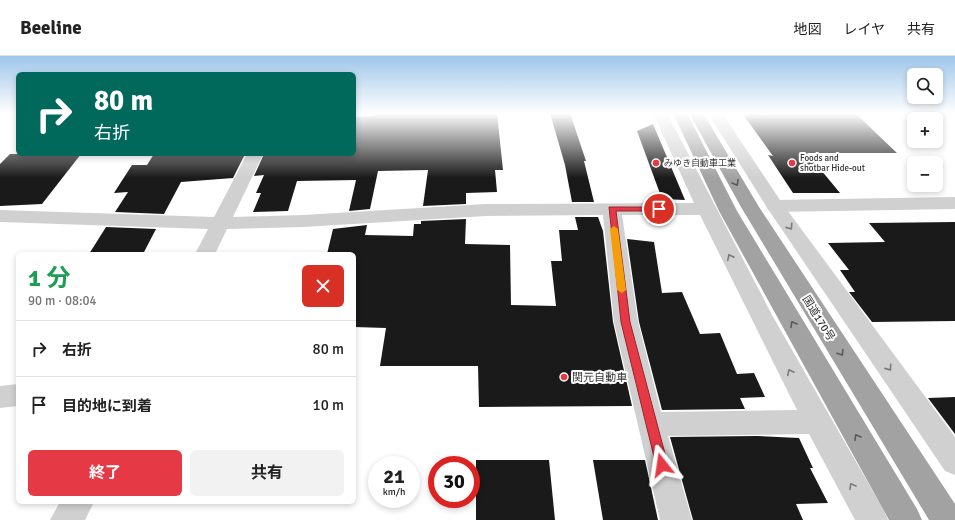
<!DOCTYPE html>
<html lang="ja">
<meta charset="utf-8">
<style>
:root{--surface:#fff;--page:#f2f2f2;--text:#222;--muted:#767676;--line:#e0e0e0;--accent:#e63946}
body{margin:0;font-family:Signika,"Noto Sans JP",sans-serif;background:var(--page);color:var(--text);height:100vh;display:flex;flex-direction:column;font-size:15px;white-space:nowrap}
*{box-sizing:border-box;margin:0}
p{font-size:13px;color:var(--muted)}
.icon{flex:none;width:22px;height:22px;fill:none;stroke:currentColor;stroke-width:2;stroke-linecap:round;stroke-linejoin:round}
.map{position:relative;flex:1;overflow:hidden}
.panel{position:absolute;left:16px;top:196px;width:340px;height:252px;display:flex;flex-direction:column;background:var(--surface);border-radius:6px;box-shadow:0 2px 6px #0003}
.panel>*{flex:none}
.banner{position:absolute;left:16px;top:16px;width:340px;height:84px;border-radius:6px;box-shadow:0 2px 6px #0003;background:#00695c;color:#fff;overflow:hidden}
.fabs{position:absolute;left:907px;top:12px;display:grid;gap:8px}
.fabs a{display:grid;place-items:center;width:36px;height:36px;border-radius:6px;background:var(--surface);box-shadow:0 2px 6px #0003;font-size:20px}
.speed{position:absolute;left:368px;top:400px;display:flex;gap:8px;font-size:20px;font-weight:700;text-align:center}
.speed>*{display:grid;place-content:center;width:52px;height:52px;border-radius:50%;background:var(--surface);box-shadow:0 2px 6px #0003;line-height:1}
.speed small{font-size:10px;font-weight:400}
.speed .limit{border:6px solid #d22;background:#fff;color:#111}
.pin{position:absolute;display:grid;place-items:center;width:34px;height:34px;color:#fff;margin:-17px;border:2px solid #fff;border-radius:50%;box-shadow:0 1px 4px #0007}
.me{position:absolute;width:44px;margin:-22px;rotate:345deg;stroke-linejoin:round;filter:drop-shadow(0 0 3px #0008)}
.turn{display:flex;align-items:center;gap:14px;height:84px;padding:0 12px;font-size:18px}
.turn .icon{width:52px;height:52px;stroke-width:2.5}
.turn b{display:block;font-size:28px;line-height:34px}
.round{display:grid;place-items:center;flex:none;width:42px;height:42px;border-radius:6px;background:var(--page)}
.summary{display:flex;align-items:center;justify-content:space-between;height:68px;padding:0 12px}
h1{font-size:24px;font-weight:700;line-height:30px;color:#1e9e55}
.primary-button{display:flex;gap:8px;margin-top:auto;padding:8px 12px}
.primary-button a{flex:1;height:46px;border-radius:6px;background:var(--accent);color:#fff;font-size:16px;font-weight:700;line-height:46px;text-align:center}
.primary-button a+a{background:var(--page);color:var(--text)}
ul{padding:0;list-style:none}
li{display:flex;align-items:center;gap:12px;height:56px;padding:0 12px;border-top:1px solid var(--line)}
li div{flex:1}
li b{display:block;font-size:15px}
li em{font-style:normal}
header{display:flex;align-items:center;gap:24px;box-sizing:border-box;height:56px;padding:0 20px;background:var(--surface);border-bottom:1px solid var(--line)}
header strong{font-size:19px}
nav{display:flex;gap:22px;margin-inline-start:auto;font-size:14px}
.map>svg:first-child{display:block}
.building{fill:#1a1a1a}
.lines{fill:none;stroke-linecap:round;stroke-linejoin:round}
.minor{fill:#d0d0d0;fill-rule:evenodd}
.tertiary{fill:#d0d0d0;fill-rule:evenodd}
.trunk{fill:#a2a2a2;fill-rule:evenodd}
.oneway{stroke:#5a5a5a}
.oneway2{stroke:#7a7a7a}
.route{fill:#e63946;stroke:#96252e}
.slow{fill:#f59e0b}
.poi-dot{fill:#e63946;stroke:#fff;stroke-width:1.5}
.labels{text-anchor:middle;stroke-width:4;stroke-linejoin:round;paint-order:stroke}
.far-poi-label{font-size:9px;fill:#333;stroke:#fff;text-anchor:start}
.street-label{font-size:11px;fill:#333;stroke:#fff}
.poi-label{font-size:11px;fill:#333;stroke:#fff;text-anchor:start}
</style>
<header>
<strong>Beeline</strong>
<nav><a>地図</a><a>レイヤ</a><a>共有</a></nav>
</header>
<div class="map">
<svg width="955" height="464" viewBox="0 0 955 464">
<rect width="100%" height="100%" fill="#fff"/>
<!-- building -->
<g class="building">
<polygon points="376,57 497,57 503,114 495,114 497,136 466,137 466,148 423,150 428,114 378,115 370,153 349,155 356,124 297,125 288,155 253,156 261,137 256,137 264,119 254,120 264,98 354,98 354,61 375,60"/>
<polygon points="550,57 570,57 586,105 584,105 594,146 572,146 565,109"/>
<polygon points="742,57 855,57 897,97 807,97 840,137 793,137 768,99 773,100"/>
<polygon points="653,68 685,144 662,143 637,75"/>
<polygon points="10,98 81,98 42,148 0,150 0,108"/>
<polygon points="154,98 245,98 233,122 181,126 164,158 115,156 128,136 114,137 132,109 147,109"/>
<polygon points="575,161 598,161 603,175 613,266 632,350 479,351 478,310 380,310 386,272 354,271 354,198 327,198 333,173 367,169 365,179 413,180 414,168 421,168 421,165 466,163 465,188 510,189 511,249 556,250 551,205 562,205 559,174 578,174"/>
<polygon points="955,166 955,265 872,266 849,236 855,236 840,214 849,214 828,187 885,186 869,167"/>
<polygon points="106,171 156,173 143,198 89,198"/>
<polygon points="627,183 654,186 662,237 682,236 700,278 720,277 737,318 754,317 765,341 740,342 745,353 662,354 639,266"/>
<polygon points="955,341 955,378 928,342"/>
<polygon points="757,380 799,382 813,412 810,412 828,447 796,448 803,464 693,464 670,381"/>
<polygon points="476,404 549,404 555,464 476,464"/>
<polygon points="593,404 645,404 658,464 603,464"/>
</g>
<g class="lines">
<!-- minor -->
<g class="minor">
<path d="M653,57H667L772,259L883,453L888,464H855L809,378L668,380L692,464H660L614,266L603,159L486,160L303,171L227,173L215,198H195L208,173L0,166V154L214,161L247,98H263L233,161L303,159L486,148L694,147ZM622,159H700L797,354L661,356L638,266Z"/>
<polygon points="708,57 722,57 782,147 955,381 955,419 945,415 766,150"/>
<polygon points="18,328 18,350 0,352 0,330"/>
<polygon points="60,446 94,446 85,464 50,464"/>
</g>
<!-- tertiary -->
<polygon class="tertiary" points="955,141 955,153 775,156 768,154 766,150 768,146 775,144"/>
<!-- trunk -->
<g class="trunk">
<polygon points="673,57 687,57 737,155 917,453 922,464 889,464 719,155"/>
<polygon points="689,57 703,57 759,151 955,448 955,464 929,464 741,151"/>
</g>
</g>
<!-- one-way arrows -->
<defs><path id="oneway-chevron" d="M-2-3.5L2.5 0L-2 3.5" fill="none" stroke-width="1.6" stroke-linecap="round" stroke-linejoin="round"/></defs>
<g class="oneway">
<use href="#oneway-chevron" transform="translate(736 127) rotate(60)"/>
<use href="#oneway-chevron" transform="translate(793 268) rotate(-120)"/>
<use href="#oneway-chevron" transform="translate(841 297) rotate(58)"/>
<use href="#oneway-chevron" transform="translate(857 381) rotate(-120)"/>
</g>
<g class="oneway2">
<use href="#oneway-chevron" transform="translate(790 171) rotate(55)"/>
<use href="#oneway-chevron" transform="translate(730 201) rotate(-117)"/>
<use href="#oneway-chevron" transform="translate(889 312) rotate(55)"/>
<use href="#oneway-chevron" transform="translate(790 316) rotate(-117)"/>
<use href="#oneway-chevron" transform="translate(852 430) rotate(-120)"/>
</g>
<!-- sky -->
<linearGradient id="sky" x2="0" y2="1"><stop stop-color="#9ec6ea"/><stop offset="0.47" stop-color="#fff"/><stop offset="1" stop-color="#fff" stop-opacity="0"/></linearGradient>
<rect width="955" height="122" fill="url(#sky)"/>
<!-- route -->
<polygon class="route" points="609,151 659,151 663,153 659,155 616,155 630,266 668,409 666,413 662,415 658,413 656,409 621,266"/>
<!-- slow -->
<polygon class="slow" points="614,170 618,173 626,234 622,237 617,234 610,173"/>
<!-- markers -->
<g class="poi-dot">
<circle cx="656" cy="107" r="4"/>
<circle cx="792" cy="107" r="4"/>
<circle cx="564" cy="321" r="4"/>
</g>
<g class="labels">
<!-- far-poi labels -->
<g class="far-poi-label">
<text x="800" y="105">Foods and<tspan x="800" dy="10">shotbar Hide-out</tspan></text>
<text x="664" y="110">みゆき自動車工業</text>
</g>
<!-- street labels -->
<g class="street-label">
<text transform="translate(819 262) rotate(58)" y="4">国道170号</text>
</g>
<!-- poi labels -->
<g class="poi-label">
<text x="572" y="325">関元自動車</text>
</g>
</g>
</svg>
<div class="fabs">
<a><svg class="icon" aria-label="search" viewBox="0 0 24 24"><circle cx="10" cy="10" r="6"/><path d="M15 15l6 6"/></svg></a>
<a>+</a>
<a>−</a>
</div>
<div class="speed"><div>21<small>km/h</small></div><div class="limit">30</div></div>
<div class="pin" style="left:659px;top:153px;background:#d93025"><svg class="icon" aria-label="arrive" viewBox="0 0 24 24"><path d="M6 21V4h12l-3 4 3 4H6"/></svg></div>
<svg class="me" style="left:662px;top:409px" viewBox="-20 -20 40 40"><path d="M0-17L14 15 0 8-14 15z" fill="#e63946" stroke="#fff" stroke-width="4"/></svg>
<div class="banner">
<div class="turn"><svg class="icon" aria-label="right" viewBox="0 0 24 24"><path d="M7 20v-9h11M14 6l5 5-5 5"/></svg><div><b>80 m</b>右折</div></div>
</div>
<section class="panel">
<div class="summary"><div><h1>1 分</h1><p>90 m · 08:04</p></div><a class="round" style="background:#d93025;color:#fff"><svg class="icon" aria-label="close" viewBox="0 0 24 24"><path d="M6 6l12 12M18 6L6 18"/></svg></a></div>
<ul>
<li><svg class="icon" aria-label="right" viewBox="0 0 24 24"><path d="M7 20v-9h11M14 6l5 5-5 5"/></svg><div><b>右折</b></div><em>80 m</em></li>
<li><svg class="icon" aria-label="arrive" viewBox="0 0 24 24"><path d="M6 21V4h12l-3 4 3 4H6"/></svg><div><b>目的地に到着</b></div><em>10 m</em></li>
</ul>
<div class="primary-button"><a>終了</a><a>共有</a></div>
</section>
</div>
